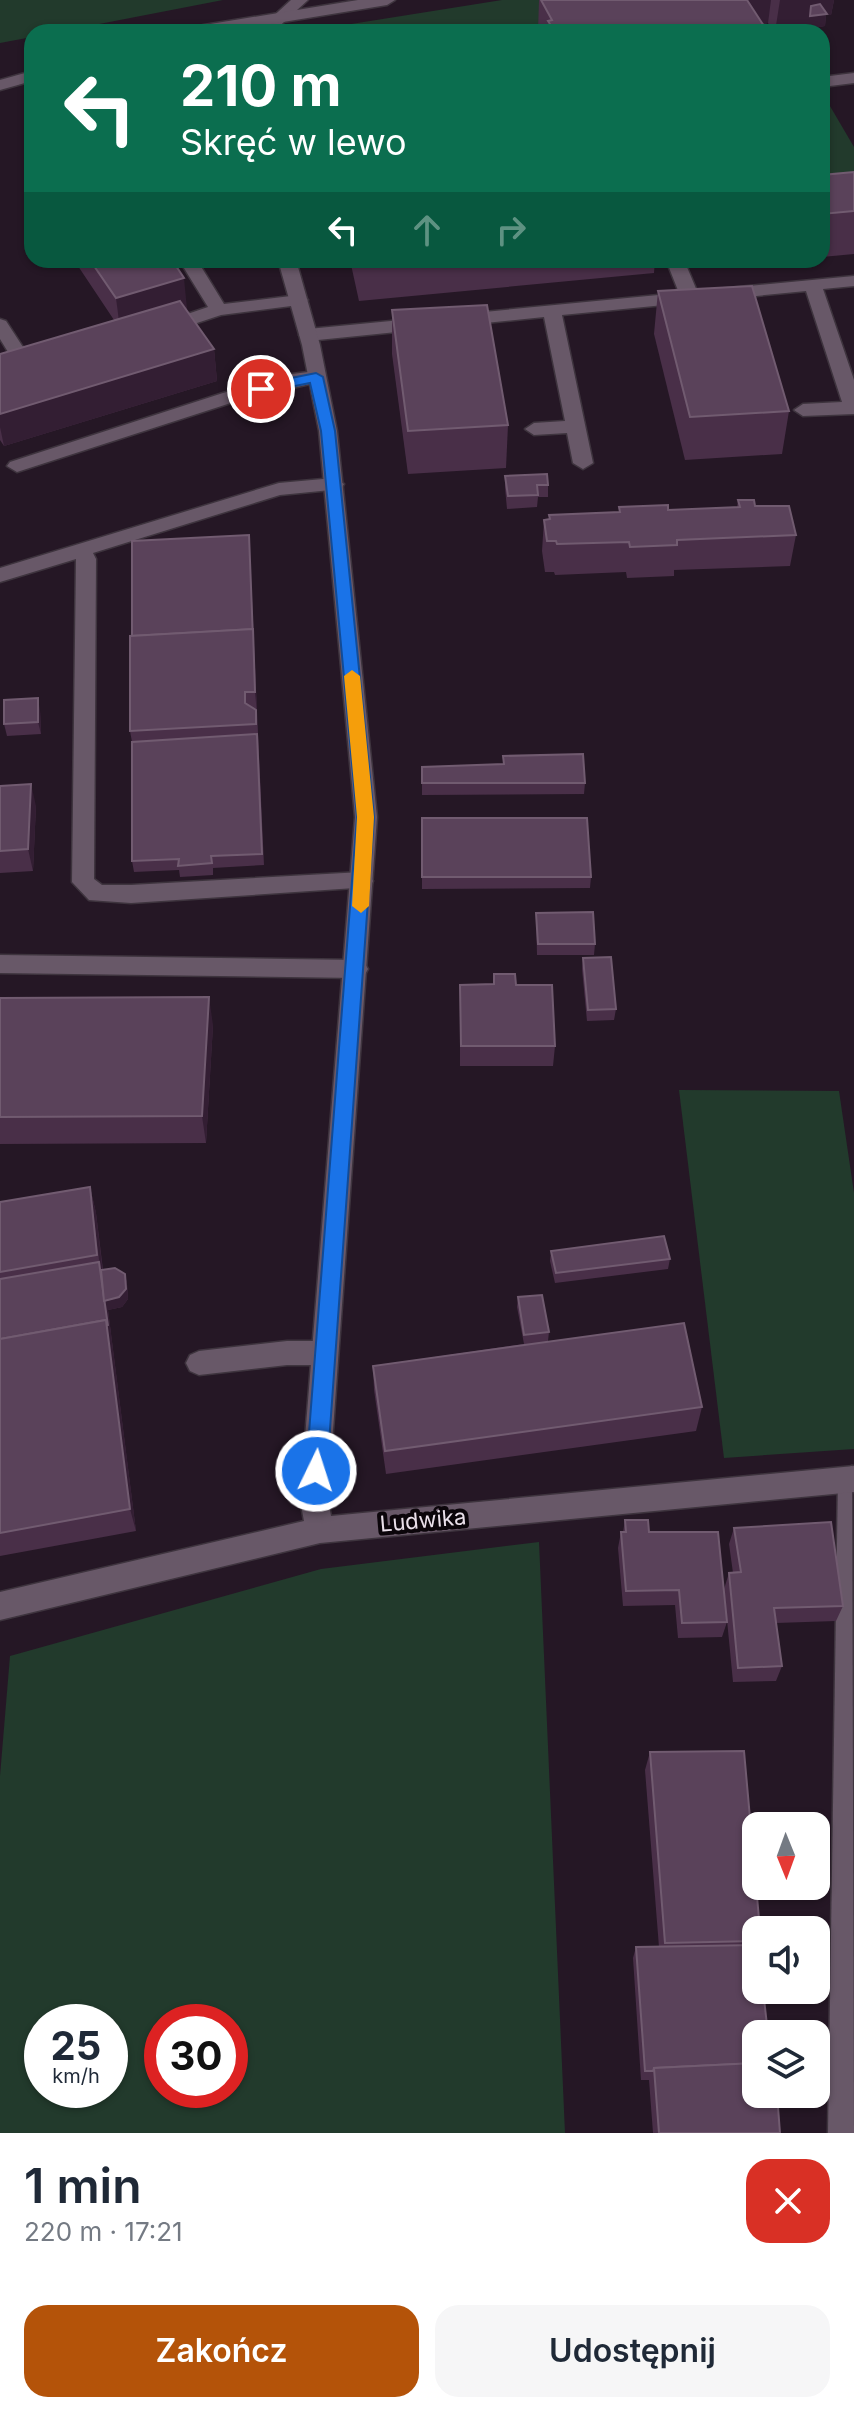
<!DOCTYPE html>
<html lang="pl">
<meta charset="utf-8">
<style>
:root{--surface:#fff;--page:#f6f6f7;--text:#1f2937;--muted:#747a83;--accent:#b45309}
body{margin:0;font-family:Inter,sans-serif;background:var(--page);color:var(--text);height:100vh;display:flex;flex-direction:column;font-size:30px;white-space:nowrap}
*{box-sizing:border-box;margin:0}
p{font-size:26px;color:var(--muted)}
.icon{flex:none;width:44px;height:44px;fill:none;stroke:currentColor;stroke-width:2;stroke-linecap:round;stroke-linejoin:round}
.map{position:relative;height:2133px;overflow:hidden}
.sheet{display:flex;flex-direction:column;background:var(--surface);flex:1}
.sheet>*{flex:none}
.top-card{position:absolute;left:24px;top:24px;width:806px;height:244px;border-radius:24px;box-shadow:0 2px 6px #0004;background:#0b6e4f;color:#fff;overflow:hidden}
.needle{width:52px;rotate:179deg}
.buttons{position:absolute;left:742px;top:1812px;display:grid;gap:16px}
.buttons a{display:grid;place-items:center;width:88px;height:88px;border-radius:16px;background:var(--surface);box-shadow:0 2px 6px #0004;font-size:40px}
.speed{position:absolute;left:24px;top:2004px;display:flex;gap:16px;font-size:40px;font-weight:700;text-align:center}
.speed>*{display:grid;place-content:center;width:104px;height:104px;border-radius:50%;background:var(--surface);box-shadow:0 2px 6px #0004;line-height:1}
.speed small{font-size:20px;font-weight:400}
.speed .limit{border:12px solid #d22;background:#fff;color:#111}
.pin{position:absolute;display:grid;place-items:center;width:68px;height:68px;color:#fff;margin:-34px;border:4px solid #fff;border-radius:50%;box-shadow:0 2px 8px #0007}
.me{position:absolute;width:88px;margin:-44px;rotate:4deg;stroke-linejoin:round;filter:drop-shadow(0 0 6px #0008)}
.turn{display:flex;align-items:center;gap:28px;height:168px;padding:0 24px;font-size:36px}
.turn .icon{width:104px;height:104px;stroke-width:2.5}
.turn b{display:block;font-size:56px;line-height:68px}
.lanes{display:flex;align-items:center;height:76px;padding:0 24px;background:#0003;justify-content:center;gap:40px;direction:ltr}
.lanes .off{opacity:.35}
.round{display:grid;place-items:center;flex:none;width:84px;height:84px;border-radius:24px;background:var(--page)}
.overview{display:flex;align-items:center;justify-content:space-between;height:136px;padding:0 24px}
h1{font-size:48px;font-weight:600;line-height:60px}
.cta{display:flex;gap:16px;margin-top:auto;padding:16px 24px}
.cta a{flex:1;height:92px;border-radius:24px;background:var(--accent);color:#fff;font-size:32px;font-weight:600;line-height:92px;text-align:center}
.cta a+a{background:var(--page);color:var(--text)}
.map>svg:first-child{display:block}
.green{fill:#223a2c;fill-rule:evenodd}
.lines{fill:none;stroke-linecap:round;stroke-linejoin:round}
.service-casing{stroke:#3e343e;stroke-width:3}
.minor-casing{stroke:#3e343e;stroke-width:3}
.tertiary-casing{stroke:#3e343e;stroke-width:3}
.service{fill:#685868;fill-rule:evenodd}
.minor{fill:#685868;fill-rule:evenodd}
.tertiary{fill:#685868;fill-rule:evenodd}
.wall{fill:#492f48}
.shaded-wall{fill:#331e33}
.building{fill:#5a425a;stroke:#715b70;stroke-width:2}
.route{fill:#1a73e8;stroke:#114b97;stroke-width:2}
.slow{fill:#f59e0b}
.labels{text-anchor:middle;stroke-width:8;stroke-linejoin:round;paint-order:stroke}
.street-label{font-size:22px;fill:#eae0ea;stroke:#0b050a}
</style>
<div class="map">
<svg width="854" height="2133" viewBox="0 0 854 2133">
<rect width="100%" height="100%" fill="#251725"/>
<!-- green -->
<g class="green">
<polygon points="0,0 223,0 58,32 32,32 32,37 0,43"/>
<polygon points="502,0 730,0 524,32 301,32"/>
<polygon points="827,101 854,147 854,186 822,191 822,102"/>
<polygon points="679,1090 839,1091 854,1193 854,1449 724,1458"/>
<path d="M539,1542L565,2133H0V1776L10,1656L321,1569ZM110,2022V2090H42V2022ZM230,2022V2090H162V2022Z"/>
</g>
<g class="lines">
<defs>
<g id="service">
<polygon points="854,73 854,83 822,87 822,77"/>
<polygon points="179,260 197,260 224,304 299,295 308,300 299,305 221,315 170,332 158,332 155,328 158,324 208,307"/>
<polygon points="666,260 684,260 697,291 854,276 854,286 823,289 854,380 854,414 803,416 794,410 803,404 842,402 806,291 562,315 593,463 583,469 573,463 567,433 534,435 525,429 534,423 565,421 544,317 308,341 299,335 308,329 679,293"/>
<path d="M0,319L6,321L32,361L44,362L46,366C41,374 30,375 21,373L0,339Z"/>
<polygon points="316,371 323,373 325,377 323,381 237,401 17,472 7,466 10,462 223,393 292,374"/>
<polygon points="334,478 344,484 341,489 280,495 93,553 96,559 94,879 102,885 131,885 362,872 370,875 373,881 370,887 131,903 89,900 72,882 76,559 0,582 0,568 279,483"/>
<polygon points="0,955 356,960 364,962 368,969 364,976 356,978 0,973"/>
<polygon points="287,1341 324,1341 333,1345 337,1353 333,1361 324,1365 287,1365 199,1375 190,1371 186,1363 190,1355 199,1351"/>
<polygon points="852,1466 854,2133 828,2133 838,1479 842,1470"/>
</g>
<g id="minor">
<polygon points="291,0 308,0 273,32 256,32"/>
<polygon points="278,260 296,260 320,345 337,431 377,817 328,1500 331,1516 854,1466 854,1492 320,1543 0,1620 0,1592 304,1521 300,1500 355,817 319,431 302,345"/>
</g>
<g id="tertiary">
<polygon points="358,0 395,0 387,5 221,32 184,32 192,27"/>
<polygon points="32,71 32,81 0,90 0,80"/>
</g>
</defs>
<!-- service casing -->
<use href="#service" class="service-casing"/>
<!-- minor casing -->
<use href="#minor" class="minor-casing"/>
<!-- tertiary casing -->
<use href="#tertiary" class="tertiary-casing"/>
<!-- service -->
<use href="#service" class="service"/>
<!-- minor -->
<use href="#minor" class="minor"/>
<!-- tertiary -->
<use href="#tertiary" class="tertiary"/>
</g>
<!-- wall -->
<g class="wall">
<polygon points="539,0 834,0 831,15 826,15 825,26 791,32 773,32 768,23 763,24 764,32 538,32"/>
<polygon points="854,172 854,254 822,257 822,175"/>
<polygon points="74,260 172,260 187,309 186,309 214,349 217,381 4,446 0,440 0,354 114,320"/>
<polygon points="350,260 655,260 654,273 359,301"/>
<polygon points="715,260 787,260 717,266"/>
<polygon points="658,291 789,411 782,454 685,460 654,334"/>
<polygon points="392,310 508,425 506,468 408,474 392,354"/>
<polygon points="505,476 548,485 548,497 538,497 537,507 507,509 505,488"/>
<polygon points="738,500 755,506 796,535 790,566 674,570 674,576 627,578 626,572 555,575 554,572 545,572 542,551 544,520 549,519 549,515 619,512 619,507 668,510 737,507"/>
<polygon points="249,535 264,865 213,868 213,875 180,877 179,870 134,872 132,861 132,742 130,731 132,636"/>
<polygon points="40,710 41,734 7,736 4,724"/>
<polygon points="503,756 585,783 584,794 422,795 422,767 503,764"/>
<polygon points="0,786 36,806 33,871 0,873"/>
<polygon points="422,818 591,877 590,888 422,889"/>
<polygon points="536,913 595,944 594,955 537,955"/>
<polygon points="583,958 616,1009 614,1020 587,1021 582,969"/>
<polygon points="494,974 516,985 555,1046 553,1066 460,1066 460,985 493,984"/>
<polygon points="0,998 213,1025 206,1143 0,1144"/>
<polygon points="90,1187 96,1213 103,1270 125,1274 127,1284 128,1299 122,1307 108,1310 136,1531 0,1556 0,1202"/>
<polygon points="551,1251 670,1259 668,1269 555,1283 550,1261"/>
<polygon points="518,1297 549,1332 548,1341 702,1407 696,1431 386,1474 374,1390 373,1366 524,1344 517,1307"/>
<polygon points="625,1520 649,1532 727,1622 722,1637 678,1638 675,1605 623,1606 618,1548 621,1532 623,1532"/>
<polygon points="734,1528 843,1606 836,1621 776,1623 782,1666 776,1681 733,1682 724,1589 729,1573 733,1573 729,1544"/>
<polygon points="650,1752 756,1930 756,2034 780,2133 653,2133 649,2080 641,2080 633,1958 636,1947 659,1947 645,1770"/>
</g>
<!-- shaded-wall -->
<g class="shaded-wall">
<polygon points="740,0 771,0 768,23 736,27"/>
<polygon points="780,0 834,0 831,15 826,15 825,26 791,32 775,32"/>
<polygon points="715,26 715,32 693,32 693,29"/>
<polygon points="184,278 187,309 120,329 116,298"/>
<polygon points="214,349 217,381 4,446 0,427 0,414"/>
<polygon points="250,547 257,714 255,692"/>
<polygon points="38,698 40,710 41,734 38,722"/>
<polygon points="31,784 36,806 33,871 28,849"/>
<polygon points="209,997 213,1025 206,1143 202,1116"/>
<polygon points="90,1187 96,1213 106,1300 125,1274 127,1284 128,1299 122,1307 108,1310 136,1531 130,1509"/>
</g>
<!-- building -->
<g class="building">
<polygon points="541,0 747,0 764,26 764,31 739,32 737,30 719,32 715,26 693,29 695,32 555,32 548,21 552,20"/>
<polygon points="820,4 827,14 810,16 811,6"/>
<polygon points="854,172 854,211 822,214 822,175"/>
<polygon points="90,260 172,260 184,278 116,298"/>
<polygon points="752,286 789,411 690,417 658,291"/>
<polygon points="180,301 214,349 0,414 0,354"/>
<polygon points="487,305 508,425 408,431 392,310"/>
<polygon points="547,474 548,485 537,485 538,495 508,496 505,476"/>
<polygon points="738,500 754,500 755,506 789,506 796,535 677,540 677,545 630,547 629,542 557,544 556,541 547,541 544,520 550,519 549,515 620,512 619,507 668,505 668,510 740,507"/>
<polygon points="249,535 253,639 253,629 132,636 132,541"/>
<polygon points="253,629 255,692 245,692 245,703 256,710 256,724 130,731 130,636"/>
<polygon points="38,698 38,722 4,724 4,700"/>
<polygon points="257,734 262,854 211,856 212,863 178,866 179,859 132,861 132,742"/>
<polygon points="583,754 585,783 422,783 422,767 504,764 503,756"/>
<polygon points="31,784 28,849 0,851 0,786"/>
<polygon points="422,818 587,818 591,877 422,877"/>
<polygon points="593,912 595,944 538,944 536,913"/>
<polygon points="611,957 616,1009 588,1010 583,958"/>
<polygon points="494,974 515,974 516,985 552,985 555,1046 461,1046 460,985 494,984"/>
<polygon points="209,997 202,1116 0,1117 0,998"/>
<polygon points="90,1187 97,1255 0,1272 0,1202"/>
<polygon points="664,1236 670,1259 556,1273 551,1251"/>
<polygon points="99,1262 108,1326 106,1320 0,1339 0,1279"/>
<polygon points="115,1268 125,1274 126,1289 119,1297 104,1301 101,1270"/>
<polygon points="542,1295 549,1332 524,1335 518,1297"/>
<polygon points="106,1320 130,1509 0,1533 0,1339"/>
<polygon points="684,1323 702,1407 385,1451 373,1366"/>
<polygon points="625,1520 648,1520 649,1532 718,1532 727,1622 682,1623 679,1590 626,1591 621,1532 626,1532"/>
<polygon points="831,1522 843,1606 774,1608 782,1666 738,1668 729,1573 741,1572 734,1528"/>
<polygon points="744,1751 760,1930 756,1930 756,1941 665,1943 650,1752"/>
<polygon points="756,1945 756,1990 763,1990 768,2034 756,2034 756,2063 654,2068 653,2071 645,2071 636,1947"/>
<polygon points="756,2063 756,2094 777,2094 780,2133 659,2133 654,2068"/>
</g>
<!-- route -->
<polygon class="route" points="316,373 323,377 335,431 374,817 327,1471 323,1478 316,1480 309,1478 306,1471 357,817 326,484 321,431 310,383 261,393 254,389 261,384"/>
<!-- slow -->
<polygon class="slow" points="352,670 360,676 374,817 369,906 361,913 352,906 357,817 344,676"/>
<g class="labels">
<!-- street labels -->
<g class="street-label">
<text transform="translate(423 1520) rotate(-5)" y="8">Ludwika</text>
</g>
</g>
</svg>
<div class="buttons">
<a><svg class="needle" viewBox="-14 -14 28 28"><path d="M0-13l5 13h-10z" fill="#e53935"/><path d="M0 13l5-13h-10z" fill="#747a83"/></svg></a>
<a><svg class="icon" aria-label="sound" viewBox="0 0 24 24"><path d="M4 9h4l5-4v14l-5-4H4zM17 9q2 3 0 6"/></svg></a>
<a><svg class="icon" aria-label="layers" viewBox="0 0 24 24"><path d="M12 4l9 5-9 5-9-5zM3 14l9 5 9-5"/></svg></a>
</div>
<div class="speed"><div>25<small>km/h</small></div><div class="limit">30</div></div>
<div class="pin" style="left:261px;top:389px;background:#d93025"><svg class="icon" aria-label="arrive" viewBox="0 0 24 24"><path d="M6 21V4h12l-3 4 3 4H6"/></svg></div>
<svg class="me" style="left:316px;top:1471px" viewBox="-20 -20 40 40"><circle r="17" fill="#1a73e8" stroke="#fff" stroke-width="3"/><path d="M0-11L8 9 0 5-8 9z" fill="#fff"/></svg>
<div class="top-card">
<div class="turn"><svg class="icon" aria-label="left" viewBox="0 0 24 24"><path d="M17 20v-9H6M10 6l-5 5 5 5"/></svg><div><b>210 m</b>Skręć w lewo</div></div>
<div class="lanes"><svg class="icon" aria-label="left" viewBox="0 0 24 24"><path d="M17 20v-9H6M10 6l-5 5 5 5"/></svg><svg class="icon off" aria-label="ahead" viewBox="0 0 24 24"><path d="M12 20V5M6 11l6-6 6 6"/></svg><svg class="icon off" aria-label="right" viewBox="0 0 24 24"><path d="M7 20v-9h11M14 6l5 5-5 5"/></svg></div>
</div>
</div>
<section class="sheet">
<div class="overview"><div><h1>1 min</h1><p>220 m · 17:21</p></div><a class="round" style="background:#d93025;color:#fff"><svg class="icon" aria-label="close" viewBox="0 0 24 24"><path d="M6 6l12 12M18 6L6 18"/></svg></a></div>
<div class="cta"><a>Zakończ</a><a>Udostępnij</a></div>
</section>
